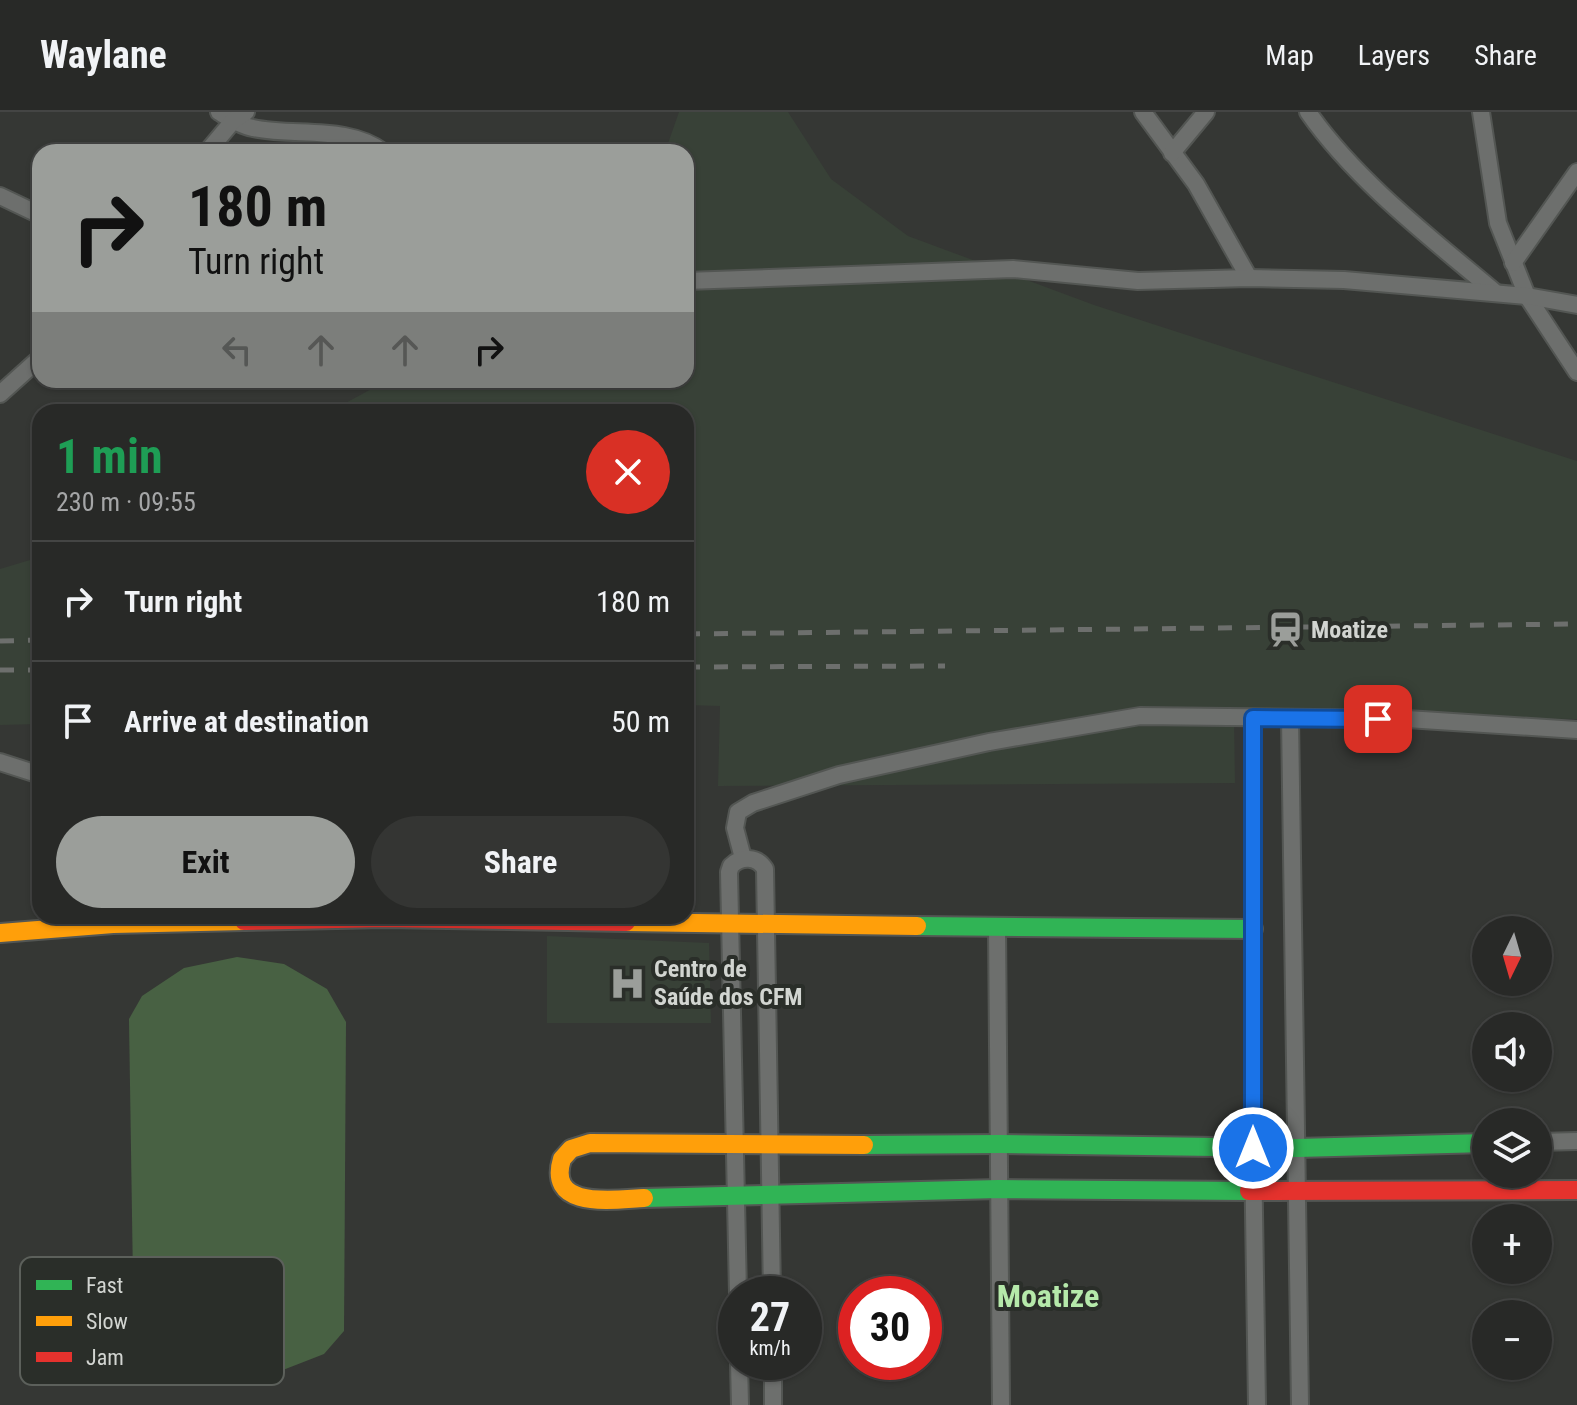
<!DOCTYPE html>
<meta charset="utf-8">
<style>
:root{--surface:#282927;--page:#343533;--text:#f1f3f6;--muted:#a5a6a7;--line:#444544;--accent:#9b9e9a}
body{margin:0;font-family:"Roboto Condensed",sans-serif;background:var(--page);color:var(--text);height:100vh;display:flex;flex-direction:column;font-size:30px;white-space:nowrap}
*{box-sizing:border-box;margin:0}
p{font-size:26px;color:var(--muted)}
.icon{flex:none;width:44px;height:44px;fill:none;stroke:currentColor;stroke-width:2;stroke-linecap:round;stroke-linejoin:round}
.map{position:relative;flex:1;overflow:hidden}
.side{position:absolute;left:32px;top:292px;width:662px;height:520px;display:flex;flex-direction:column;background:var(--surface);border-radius:24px;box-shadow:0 2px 6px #0004,0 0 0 2px var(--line)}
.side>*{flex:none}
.banner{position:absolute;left:32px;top:32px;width:662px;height:244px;border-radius:24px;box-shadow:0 2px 6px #0004,0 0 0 2px var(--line);background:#9b9e9a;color:#111;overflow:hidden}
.needle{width:52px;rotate:185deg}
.controls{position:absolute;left:1472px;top:804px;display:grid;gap:16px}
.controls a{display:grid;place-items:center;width:80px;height:80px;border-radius:50%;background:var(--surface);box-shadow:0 2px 6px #0004,0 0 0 2px var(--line);font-size:40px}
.speed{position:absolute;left:718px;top:1164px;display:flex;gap:16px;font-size:40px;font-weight:700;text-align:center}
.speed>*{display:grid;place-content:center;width:104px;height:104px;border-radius:50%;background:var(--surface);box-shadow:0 2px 6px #0004,0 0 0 2px var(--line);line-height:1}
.speed small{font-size:20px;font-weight:400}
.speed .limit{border:12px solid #d22;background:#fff;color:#111}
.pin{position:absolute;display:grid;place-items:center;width:68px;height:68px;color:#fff;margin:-34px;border-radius:16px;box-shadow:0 4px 12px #0006}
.me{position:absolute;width:88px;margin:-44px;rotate:0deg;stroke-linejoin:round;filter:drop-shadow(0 0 6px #0008)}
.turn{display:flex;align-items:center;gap:28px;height:168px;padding:0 24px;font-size:36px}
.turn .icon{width:104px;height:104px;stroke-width:2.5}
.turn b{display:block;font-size:56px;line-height:68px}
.lanes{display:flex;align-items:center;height:76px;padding:0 24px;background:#0003;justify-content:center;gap:40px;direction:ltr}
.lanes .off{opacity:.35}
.round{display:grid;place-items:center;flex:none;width:84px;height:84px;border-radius:42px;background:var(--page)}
.summary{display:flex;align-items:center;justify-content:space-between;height:136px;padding:0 24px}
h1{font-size:48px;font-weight:700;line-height:60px;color:#1e9e55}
.primary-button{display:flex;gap:16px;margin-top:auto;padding:16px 24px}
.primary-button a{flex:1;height:92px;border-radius:48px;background:var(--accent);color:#111;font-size:32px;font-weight:700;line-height:92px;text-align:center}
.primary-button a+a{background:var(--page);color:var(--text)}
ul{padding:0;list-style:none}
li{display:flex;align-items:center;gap:24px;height:120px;padding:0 24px;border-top:2px solid var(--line)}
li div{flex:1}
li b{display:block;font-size:30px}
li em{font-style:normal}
header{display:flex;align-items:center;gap:48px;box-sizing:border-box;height:112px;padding:0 40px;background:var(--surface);border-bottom:2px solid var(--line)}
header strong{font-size:38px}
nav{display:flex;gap:44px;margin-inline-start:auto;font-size:28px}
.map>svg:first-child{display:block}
.built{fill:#384137}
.green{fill:#486143}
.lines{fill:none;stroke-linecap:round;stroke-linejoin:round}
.street-casing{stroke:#535653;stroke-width:20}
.fast-casing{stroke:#535653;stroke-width:22}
.slow-casing{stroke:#535653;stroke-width:22}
.jam-casing{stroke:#535653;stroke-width:22}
.street{stroke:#6d6f6d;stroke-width:16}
.fast{stroke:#30b455;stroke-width:18}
.slow{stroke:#ff9f0a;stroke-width:18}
.jam{stroke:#e5322d;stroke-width:18}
.rail{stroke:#6d6f6d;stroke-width:5;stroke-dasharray:14 14;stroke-linecap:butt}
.route-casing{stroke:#114b97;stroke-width:20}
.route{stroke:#1a73e8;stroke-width:14}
.labels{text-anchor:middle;stroke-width:8;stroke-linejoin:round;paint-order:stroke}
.poi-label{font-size:24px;font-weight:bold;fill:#d2d5d1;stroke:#2a2e29;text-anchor:start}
.district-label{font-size:32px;font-weight:bold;fill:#b5e9aa;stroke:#2a2e29}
.key{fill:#2a2e29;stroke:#5c605b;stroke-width:2}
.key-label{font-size:22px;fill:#d2d5d1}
</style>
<header>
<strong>Waylane</strong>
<nav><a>Map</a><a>Layers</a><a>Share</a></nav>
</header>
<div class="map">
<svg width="1577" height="1293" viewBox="0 0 1577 1293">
<rect width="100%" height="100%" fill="#353734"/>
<!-- built -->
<g class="built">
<polygon points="679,0 788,0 831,67 908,124 1094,193 1577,349 1577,607 1234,604 1235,671 718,674 720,594 686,593 686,300 329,300 388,268 686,268 686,40 665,40"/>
<polygon points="40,445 40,612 0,613 0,457"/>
<polygon points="547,824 709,831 711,911 547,911"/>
</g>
<!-- green -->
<polygon class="green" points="237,845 284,852 327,877 346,910 344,1219 324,1242 265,1265 187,1266 134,1233 129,907 142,884 184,856"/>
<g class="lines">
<defs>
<g id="street">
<path d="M219,0C229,6 241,14 253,16C295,25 348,13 383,40"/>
<polyline points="1143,0 1196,72 1249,166"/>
<path d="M1308,0C1356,69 1432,127 1496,181"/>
<polyline points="1481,0 1498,111 1527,184 1577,260"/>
<polyline points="207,40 233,9 246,0"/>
<polyline points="1172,41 1206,0"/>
<polyline points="0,84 40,103"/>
<polyline points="1513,151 1577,60"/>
<polyline points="686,169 1013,157 1138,169 1249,166 1344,168 1527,184 1577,193"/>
<polyline points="0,282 40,246"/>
<polyline points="1253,606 1253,1036 1257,1293"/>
<polyline points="1290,606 1300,1293"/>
<polyline points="0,650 40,663"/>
<polyline points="743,746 735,716 738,700 753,691 839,663 989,630 1140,604 1407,607 1577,618"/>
<polyline points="997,814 1001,1293"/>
<polyline points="1538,1030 1577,1029"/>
<path d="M738,1182L729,760L731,754C741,744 757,744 765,757L772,1182"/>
<polyline points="739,1250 740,1293"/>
<polyline points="773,1250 773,1293"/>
</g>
<g id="fast">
<polyline points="917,814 1253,817"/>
<polyline points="864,1033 1000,1032 1297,1036 1486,1031"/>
<polyline points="644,1086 999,1077 1249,1079"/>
</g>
<g id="slow">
<polyline points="626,810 917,814"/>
<polyline points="0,821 113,812 244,809"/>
<path d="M644,1086C616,1087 546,1099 562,1047L571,1037L590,1031L864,1033"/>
</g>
<g id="jam">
<polyline points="244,809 384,806 626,810"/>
<polyline points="1249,1079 1577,1078"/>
</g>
</defs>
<!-- street casing -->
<use href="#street" class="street-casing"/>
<!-- fast casing -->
<use href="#fast" class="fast-casing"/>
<!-- slow casing -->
<use href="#slow" class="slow-casing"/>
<!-- jam casing -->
<use href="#jam" class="jam-casing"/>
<!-- street -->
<use href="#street" class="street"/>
<!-- fast -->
<use href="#fast" class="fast"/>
<!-- slow -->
<use href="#slow" class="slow"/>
<!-- jam -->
<use href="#jam" class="jam"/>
<!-- rail -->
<g class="rail">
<polyline points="686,522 1577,512"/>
<polyline points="0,529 40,528"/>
<polyline points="686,555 945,554"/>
<polyline points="0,558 40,558"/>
</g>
</g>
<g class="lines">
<defs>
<polyline id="route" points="1253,1036 1253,606 1378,607"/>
</defs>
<!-- route casing -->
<use href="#route" class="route-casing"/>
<!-- route -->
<use href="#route" class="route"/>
</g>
<!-- icons -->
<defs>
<symbol id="station-bare" viewBox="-9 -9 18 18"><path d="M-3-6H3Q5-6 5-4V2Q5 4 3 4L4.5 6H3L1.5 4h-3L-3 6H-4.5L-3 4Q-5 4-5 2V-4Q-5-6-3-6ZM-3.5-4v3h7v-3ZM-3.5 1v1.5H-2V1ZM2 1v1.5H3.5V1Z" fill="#9b9e9a" stroke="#2a2e29" stroke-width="2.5" paint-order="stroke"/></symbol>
<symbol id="hospital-bare" viewBox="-9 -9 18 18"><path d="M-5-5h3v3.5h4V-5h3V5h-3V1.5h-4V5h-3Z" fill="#9b9e9a" stroke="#2a2e29" stroke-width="2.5" paint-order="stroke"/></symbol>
</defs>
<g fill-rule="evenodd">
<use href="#station-bare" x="1260" y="492" width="51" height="51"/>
<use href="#hospital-bare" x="602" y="846" width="51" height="51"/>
</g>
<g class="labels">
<!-- poi labels -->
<g class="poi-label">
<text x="1311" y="526">Moatize</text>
<text x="654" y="865">Centro de<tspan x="654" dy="28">Saúde dos CFM</tspan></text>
</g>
<!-- district labels -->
<g class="district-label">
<text x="1048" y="1195">Moatize</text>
</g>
</g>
<!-- legend -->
<rect x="20" y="1145" width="264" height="128" rx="12" class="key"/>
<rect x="36" y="1168" width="36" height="10" fill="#30b455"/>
<rect x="36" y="1204" width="36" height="10" fill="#ff9f0a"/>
<rect x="36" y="1240" width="36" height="10" fill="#e5322d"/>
<g class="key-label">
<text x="86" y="1181">Fast</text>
<text x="86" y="1217">Slow</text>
<text x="86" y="1253">Jam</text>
</g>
</svg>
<div class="controls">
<a><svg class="needle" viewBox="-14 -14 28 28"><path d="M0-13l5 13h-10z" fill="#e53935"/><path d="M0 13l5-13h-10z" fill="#a5a6a7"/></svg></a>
<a><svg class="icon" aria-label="sound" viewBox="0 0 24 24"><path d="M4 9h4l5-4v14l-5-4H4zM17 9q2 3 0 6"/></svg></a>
<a><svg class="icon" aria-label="layers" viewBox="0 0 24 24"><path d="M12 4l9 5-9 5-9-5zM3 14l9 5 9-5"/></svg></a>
<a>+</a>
<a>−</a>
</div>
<div class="speed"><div>27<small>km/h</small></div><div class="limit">30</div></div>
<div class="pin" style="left:1378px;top:607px;background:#d93025"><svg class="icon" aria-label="arrive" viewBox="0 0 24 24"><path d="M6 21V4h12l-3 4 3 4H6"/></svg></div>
<svg class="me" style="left:1253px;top:1036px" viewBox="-20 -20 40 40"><circle r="17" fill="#1a73e8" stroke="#fff" stroke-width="3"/><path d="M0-11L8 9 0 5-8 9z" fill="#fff"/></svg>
<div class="banner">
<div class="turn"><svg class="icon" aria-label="right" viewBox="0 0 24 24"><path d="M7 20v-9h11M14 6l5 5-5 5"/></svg><div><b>180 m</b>Turn right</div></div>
<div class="lanes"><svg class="icon off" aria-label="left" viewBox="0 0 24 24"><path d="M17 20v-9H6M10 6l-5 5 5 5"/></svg><svg class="icon off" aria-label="ahead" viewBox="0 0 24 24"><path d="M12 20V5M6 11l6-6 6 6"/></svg><svg class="icon off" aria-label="ahead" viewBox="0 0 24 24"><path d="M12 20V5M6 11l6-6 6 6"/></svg><svg class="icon" aria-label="right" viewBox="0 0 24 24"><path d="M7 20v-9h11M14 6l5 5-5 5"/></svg></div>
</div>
<section class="side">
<div class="summary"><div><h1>1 min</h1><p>230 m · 09:55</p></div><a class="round" style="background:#d93025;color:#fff"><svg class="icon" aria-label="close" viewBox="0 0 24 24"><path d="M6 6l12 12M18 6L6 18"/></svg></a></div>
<ul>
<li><svg class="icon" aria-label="right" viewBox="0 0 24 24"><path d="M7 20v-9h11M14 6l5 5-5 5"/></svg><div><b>Turn right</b></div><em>180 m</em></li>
<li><svg class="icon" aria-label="arrive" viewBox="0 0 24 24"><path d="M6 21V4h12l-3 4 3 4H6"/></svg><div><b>Arrive at destination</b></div><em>50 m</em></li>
</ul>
<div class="primary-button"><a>Exit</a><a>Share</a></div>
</section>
</div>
